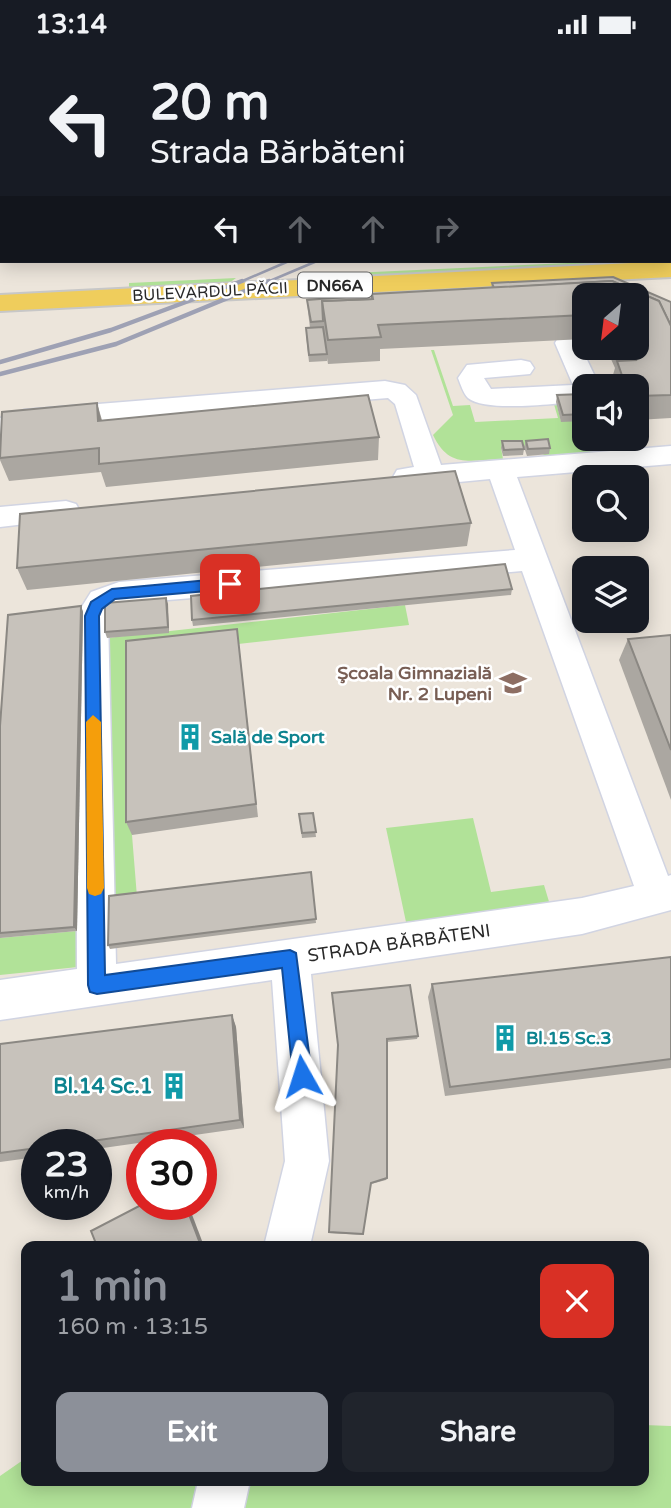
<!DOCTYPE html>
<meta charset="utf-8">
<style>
:root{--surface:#171b24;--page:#20242c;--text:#f1f3f6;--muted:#9ea1a6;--accent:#8c9099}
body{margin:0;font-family:"Varela Round",sans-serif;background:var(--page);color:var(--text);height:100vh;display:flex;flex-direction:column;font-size:26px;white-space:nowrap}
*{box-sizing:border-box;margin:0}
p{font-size:23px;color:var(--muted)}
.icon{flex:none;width:38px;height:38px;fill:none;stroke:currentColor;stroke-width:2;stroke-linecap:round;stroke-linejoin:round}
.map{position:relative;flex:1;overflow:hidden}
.panel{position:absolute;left:21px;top:1192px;width:628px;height:245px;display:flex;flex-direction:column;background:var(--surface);border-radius:14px;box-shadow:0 4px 18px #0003}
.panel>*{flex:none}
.hud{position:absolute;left:0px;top:0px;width:672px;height:214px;box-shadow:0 4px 18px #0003;background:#171b24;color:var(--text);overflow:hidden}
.needle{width:46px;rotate:208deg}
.buttons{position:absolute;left:572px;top:234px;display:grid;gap:14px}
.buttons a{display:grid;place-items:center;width:77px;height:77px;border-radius:14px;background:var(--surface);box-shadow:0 4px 18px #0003;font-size:35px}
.speed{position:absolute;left:21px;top:1080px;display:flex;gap:14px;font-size:35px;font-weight:700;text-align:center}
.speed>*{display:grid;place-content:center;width:91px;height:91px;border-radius:50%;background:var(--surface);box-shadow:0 4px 18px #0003;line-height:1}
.speed small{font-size:18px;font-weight:400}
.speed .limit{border:10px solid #d22;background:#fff;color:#111}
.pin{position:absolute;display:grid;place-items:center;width:60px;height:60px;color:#fff;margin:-30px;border-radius:14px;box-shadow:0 4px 10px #0006}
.me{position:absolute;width:77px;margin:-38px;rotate:354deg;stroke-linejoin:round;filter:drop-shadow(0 0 5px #0008)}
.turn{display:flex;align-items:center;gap:24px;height:147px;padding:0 35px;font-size:32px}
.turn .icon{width:91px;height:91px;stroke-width:2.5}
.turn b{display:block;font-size:49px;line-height:60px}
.lanes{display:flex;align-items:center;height:66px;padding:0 35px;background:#0003;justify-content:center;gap:35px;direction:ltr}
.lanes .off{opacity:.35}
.round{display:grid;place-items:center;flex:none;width:74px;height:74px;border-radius:14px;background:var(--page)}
.headline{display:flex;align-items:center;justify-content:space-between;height:119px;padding:0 35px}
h1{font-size:42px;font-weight:700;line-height:52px;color:var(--accent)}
.primary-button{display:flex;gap:14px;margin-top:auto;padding:14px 35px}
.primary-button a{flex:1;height:80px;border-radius:14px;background:var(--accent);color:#fff;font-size:28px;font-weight:700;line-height:80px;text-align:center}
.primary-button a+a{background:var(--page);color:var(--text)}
.status{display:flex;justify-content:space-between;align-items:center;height:49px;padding:0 35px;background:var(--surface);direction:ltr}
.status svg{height:19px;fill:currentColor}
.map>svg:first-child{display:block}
.green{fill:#b1e298}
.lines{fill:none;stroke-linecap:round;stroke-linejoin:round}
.minor-casing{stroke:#d1d4e2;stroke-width:3}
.major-casing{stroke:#c7c7c7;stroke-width:4}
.minor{fill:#fff;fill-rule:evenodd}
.major{fill:#efcd5c;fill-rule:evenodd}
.rail-far1{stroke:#9ea1b4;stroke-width:2.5}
.rail{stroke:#9ea1b4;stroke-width:4.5}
.wall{fill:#aba7a1}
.shaded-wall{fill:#8b8883}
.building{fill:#c7c2bb;stroke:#8b8883;stroke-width:2}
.route{fill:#1a73e8;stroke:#114b97;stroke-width:2}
.slow{fill:#f59e0b}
.labels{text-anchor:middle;stroke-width:5;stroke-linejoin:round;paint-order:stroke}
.shield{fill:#fff;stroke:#696969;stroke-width:2}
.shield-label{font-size:16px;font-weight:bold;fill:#292929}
.far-street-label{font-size:16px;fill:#292929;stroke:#fff}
.education-label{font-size:18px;font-weight:bold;fill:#785e54;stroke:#fff;text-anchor:end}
.culture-label{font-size:18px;font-weight:bold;fill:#0d838f;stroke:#fff;text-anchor:start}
.street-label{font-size:18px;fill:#292929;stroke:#fff}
.near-culture-label{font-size:21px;font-weight:bold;fill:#0d838f;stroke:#fff;text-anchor:end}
</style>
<div class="status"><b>13:14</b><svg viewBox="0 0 49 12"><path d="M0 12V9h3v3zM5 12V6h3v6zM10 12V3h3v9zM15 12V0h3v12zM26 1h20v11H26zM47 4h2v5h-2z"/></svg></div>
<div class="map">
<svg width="671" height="1459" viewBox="0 0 671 1459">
<rect width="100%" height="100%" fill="#ece5db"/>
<!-- green -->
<g class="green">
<polygon points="611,212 625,212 627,216 295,232 307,226"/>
<polygon points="236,229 225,237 129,242 129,234"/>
<path d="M431,301H434L453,357L470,356L475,373L558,369L553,352L556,353L561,372H584V390H603V396L595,404L550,408L524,398L501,399L503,410C470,411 449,420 433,386L453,366Z"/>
<polygon points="405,556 409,576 131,607 132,786 137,848 111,851 107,589"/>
<polygon points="473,769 491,843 544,836 550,856 406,873 386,779"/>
<polygon points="77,882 78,918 0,926 0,889"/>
<polygon points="644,1376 671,1377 671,1459 0,1459 0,1427 26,1409 26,1432 644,1432"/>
</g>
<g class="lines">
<defs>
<g id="minor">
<path d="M567,287L576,289L579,294L600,338H584V352C560,354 486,364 468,349C463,344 461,336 458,329L467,316L521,311L530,313L534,319L530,325L484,329L491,340L573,336L555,294L558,289Z"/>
<path d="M385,332L405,336L416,346L441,416L671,397V415L517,428L668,827L671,826V861L582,885L311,925L329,1112L310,1197H264L285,1112L272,931L0,971V931L77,920L76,567L91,543L119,533L515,501L490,430L407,438L397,435L393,428L397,421L414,418L395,355L388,349L27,378L0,387V369L24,361ZM522,522L634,837L582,849L116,915L108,567L120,555Z"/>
<polygon points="66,452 76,455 80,462 76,469 0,478 0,458"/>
<polygon points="198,1432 250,1432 244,1459 192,1459"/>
</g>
<polygon id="major" points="671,212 671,228 0,262 0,246"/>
</defs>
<!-- minor casing -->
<use href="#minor" class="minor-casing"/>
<!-- major casing -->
<use href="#major" class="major-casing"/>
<!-- minor -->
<use href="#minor" class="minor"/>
<!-- major -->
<use href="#major" class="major"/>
<!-- rail-far1 -->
<g class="rail-far1">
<polyline points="238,234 289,212"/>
<polyline points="265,234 317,212"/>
</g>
<!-- rail -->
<g class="rail">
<polyline points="0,313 111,281 242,232"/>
<polyline points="0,325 116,295 269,232"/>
</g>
</g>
<!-- wall -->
<g class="wall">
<polygon points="42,0 125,0 132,2 48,2"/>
<polygon points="147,0 358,0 358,2 146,2"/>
<polygon points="0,1 2,2 2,32 0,32"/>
<polygon points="670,119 671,119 670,187"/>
<polygon points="613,228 671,253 671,369 637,371 637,338 610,338 610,336 615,319 606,299 637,299 637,247 584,247 584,290 380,300 380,312 328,315 327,309 327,312 309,313 306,286 306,279 310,279 308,263 307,251 372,246 372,245 491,239 492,234"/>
<polygon points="557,346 584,349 584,372 561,373 556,353"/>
<polygon points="97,354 102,371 379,388 378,411 106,438 101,423 9,432 0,411 0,398"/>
<polygon points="502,392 524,400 523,406 503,407 501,399"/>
<polygon points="526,392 550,399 549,405 527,407 524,398"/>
<polygon points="471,474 467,497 27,541 17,519"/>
<polygon points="512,540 511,546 193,577 192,571"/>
<polygon points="166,549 169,584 107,589 105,583"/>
<polygon points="81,557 83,563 77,882 0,889 0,677"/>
<polygon points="671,586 671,751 619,611 628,590"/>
<polygon points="239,595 258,768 132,786 126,773"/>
<polygon points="313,764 316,788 302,789 299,765"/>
<polygon points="311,823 316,874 110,900 108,896"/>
<polygon points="671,908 671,1019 445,1047 428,948 432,935"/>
<polygon points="332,948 418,987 417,990 387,993 387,1129 386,1131 371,1135 363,1186 329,1184 338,998"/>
<polygon points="232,966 236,978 244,1079 96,1100 96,1096 37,1096 37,1108 0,1113 0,995"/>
</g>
<!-- shaded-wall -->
<g class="shaded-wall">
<polygon points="80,0 98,0 96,2 80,2"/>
<polygon points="185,0 200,0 200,2 183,2"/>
<polygon points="255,0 271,0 271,1 255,2"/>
<polygon points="335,0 358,0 358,2 326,2"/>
<polygon points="383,0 392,0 392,2 376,2"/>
<polygon points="2,66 2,94 1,94 0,67"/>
<polygon points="97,354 103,378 98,372"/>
<polygon points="166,549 168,555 169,584 168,578"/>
<polygon points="81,557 83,563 77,882 74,878"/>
<polygon points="232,966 236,978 244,1079 240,1071"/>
<polygon points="185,1155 188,1155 204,1197 201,1197"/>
</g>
<!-- building -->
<g class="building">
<polygon points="1,0 29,0 35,2 2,2 2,11 0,11 0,1"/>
<polygon points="94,0 118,0 115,2 91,2"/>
<polygon points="118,0 125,0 132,2 116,2"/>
<polygon points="148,0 185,0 183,2 146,2"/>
<polygon points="206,0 254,0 258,1 213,2"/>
<polygon points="272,0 335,0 326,2 274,2"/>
<polygon points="2,40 2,66 0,67 0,41"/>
<polygon points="670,119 671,119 670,148"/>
<polygon points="613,228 671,253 671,277 659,252 612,232 494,239 492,234"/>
<polygon points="612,232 659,252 671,277 671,346 637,347 637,338 626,338 617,312 636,311 631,299 637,299 637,247 584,247 584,266 378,276 381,288 328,291 322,252 373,250 372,245"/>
<polygon points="372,246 372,250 322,252 323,272 311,273 307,251"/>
<polygon points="323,278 327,305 309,306 306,279"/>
<polygon points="583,345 584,349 584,365 563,366 557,346"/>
<polygon points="368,346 379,388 99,415 99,399 0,409 2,363 97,354 98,372"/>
<polygon points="548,390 550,399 528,400 526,392"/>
<polygon points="502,392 522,392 524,400 504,401"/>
<polygon points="455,422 471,474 17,519 20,465"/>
<polygon points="505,515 512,540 192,571 191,547"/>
<polygon points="166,549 168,578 105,583 105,554"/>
<polygon points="81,557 74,878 0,884 0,677 8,566"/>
<polygon points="237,580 256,755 126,773 126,592"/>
<polygon points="671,586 671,701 628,590"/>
<polygon points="313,764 316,783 302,784 299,765"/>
<polygon points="311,823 316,870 108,896 109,847"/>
<polygon points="671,908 671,1010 450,1038 432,935"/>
<polygon points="410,936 418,987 387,990 387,1129 371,1134 363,1185 329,1183 338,996 332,944"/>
<polygon points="232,966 240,1071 64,1096 37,1096 37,1099 0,1104 0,995"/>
<polygon points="143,1155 185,1155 201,1197 97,1197 91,1182"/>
</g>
<!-- route -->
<polygon class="route" points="230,529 237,535 230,540 115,550 102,560 99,567 105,926 290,901 296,904 312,1027 309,1034 302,1037 295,1034 293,1027 282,919 97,945 90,943 88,936 85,567 91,553 112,540"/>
<!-- slow -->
<polygon class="slow" points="93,666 101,673 104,839 101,845 95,847 89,845 87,839 86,673"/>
<!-- icons -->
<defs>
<symbol id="school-bare" viewBox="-9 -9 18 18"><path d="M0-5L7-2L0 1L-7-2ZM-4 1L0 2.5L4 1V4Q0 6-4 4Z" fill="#8d6e63" stroke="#fff" stroke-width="2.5" paint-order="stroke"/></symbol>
<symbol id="building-bare" viewBox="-9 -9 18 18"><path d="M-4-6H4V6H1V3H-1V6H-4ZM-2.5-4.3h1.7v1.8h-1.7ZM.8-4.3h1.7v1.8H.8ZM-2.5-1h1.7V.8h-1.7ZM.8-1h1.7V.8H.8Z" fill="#0f9aa8" stroke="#fff" stroke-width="2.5" paint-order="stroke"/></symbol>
</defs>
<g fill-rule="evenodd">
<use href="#school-bare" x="494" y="615" width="38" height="38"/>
<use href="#building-bare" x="171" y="669" width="38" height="38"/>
<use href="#building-bare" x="486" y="970" width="38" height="38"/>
<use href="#building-bare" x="155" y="1018" width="38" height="38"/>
</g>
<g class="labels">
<!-- shield labels -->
<rect class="shield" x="298" y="223.5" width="74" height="25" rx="5"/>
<g class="shield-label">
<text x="335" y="242">DN66A</text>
</g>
<!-- far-street labels -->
<g class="far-street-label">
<text transform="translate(210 242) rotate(-3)" y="6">BULEVARDUL PĂCII</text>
</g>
<!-- education labels -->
<g class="education-label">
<text x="492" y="630">Şcoala Gimnazială<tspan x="492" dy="21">Nr. 2 Lupeni</tspan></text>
</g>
<!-- culture labels -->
<g class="culture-label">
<text x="211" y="694">Sală de Sport</text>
<text x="526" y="995">Bl.15 Sc.3</text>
</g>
<!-- street labels -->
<g class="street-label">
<text transform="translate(399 894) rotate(-8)" y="6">STRADA BĂRBĂTENI</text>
</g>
<!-- near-culture labels -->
<g class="near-culture-label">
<text x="153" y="1044">Bl.14 Sc.1</text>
</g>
</g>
</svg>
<div class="buttons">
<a><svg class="needle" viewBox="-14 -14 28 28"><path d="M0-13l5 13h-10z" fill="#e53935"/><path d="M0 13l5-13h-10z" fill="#9ea1a6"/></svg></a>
<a><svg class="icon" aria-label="sound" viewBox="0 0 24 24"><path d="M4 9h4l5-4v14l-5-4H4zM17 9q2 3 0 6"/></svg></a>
<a><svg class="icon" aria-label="search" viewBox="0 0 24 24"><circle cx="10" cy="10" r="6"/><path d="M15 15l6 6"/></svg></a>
<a><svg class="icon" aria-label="layers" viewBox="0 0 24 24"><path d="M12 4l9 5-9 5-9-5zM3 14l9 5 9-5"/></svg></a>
</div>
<div class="speed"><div>23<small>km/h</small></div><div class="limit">30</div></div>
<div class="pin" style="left:230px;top:535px;background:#d93025"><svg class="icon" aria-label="arrive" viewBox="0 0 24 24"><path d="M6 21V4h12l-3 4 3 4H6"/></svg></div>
<svg class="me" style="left:302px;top:1027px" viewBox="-20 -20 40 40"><path d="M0-17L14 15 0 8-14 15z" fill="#1a73e8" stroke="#fff" stroke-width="4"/></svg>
<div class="hud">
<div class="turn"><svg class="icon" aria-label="left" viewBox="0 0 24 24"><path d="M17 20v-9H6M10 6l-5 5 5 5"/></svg><div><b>20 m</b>Strada Bărbăteni</div></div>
<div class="lanes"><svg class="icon" aria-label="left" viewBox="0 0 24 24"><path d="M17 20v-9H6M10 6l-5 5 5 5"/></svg><svg class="icon off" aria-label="ahead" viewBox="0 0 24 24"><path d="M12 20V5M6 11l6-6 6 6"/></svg><svg class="icon off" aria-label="ahead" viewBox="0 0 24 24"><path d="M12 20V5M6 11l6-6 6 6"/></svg><svg class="icon off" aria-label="right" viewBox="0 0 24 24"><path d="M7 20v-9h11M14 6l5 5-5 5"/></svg></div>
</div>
<section class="panel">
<div class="headline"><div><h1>1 min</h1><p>160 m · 13:15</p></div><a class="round" style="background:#d93025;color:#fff"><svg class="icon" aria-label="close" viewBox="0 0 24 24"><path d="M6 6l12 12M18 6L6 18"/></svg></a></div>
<div class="primary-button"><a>Exit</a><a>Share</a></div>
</section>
</div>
